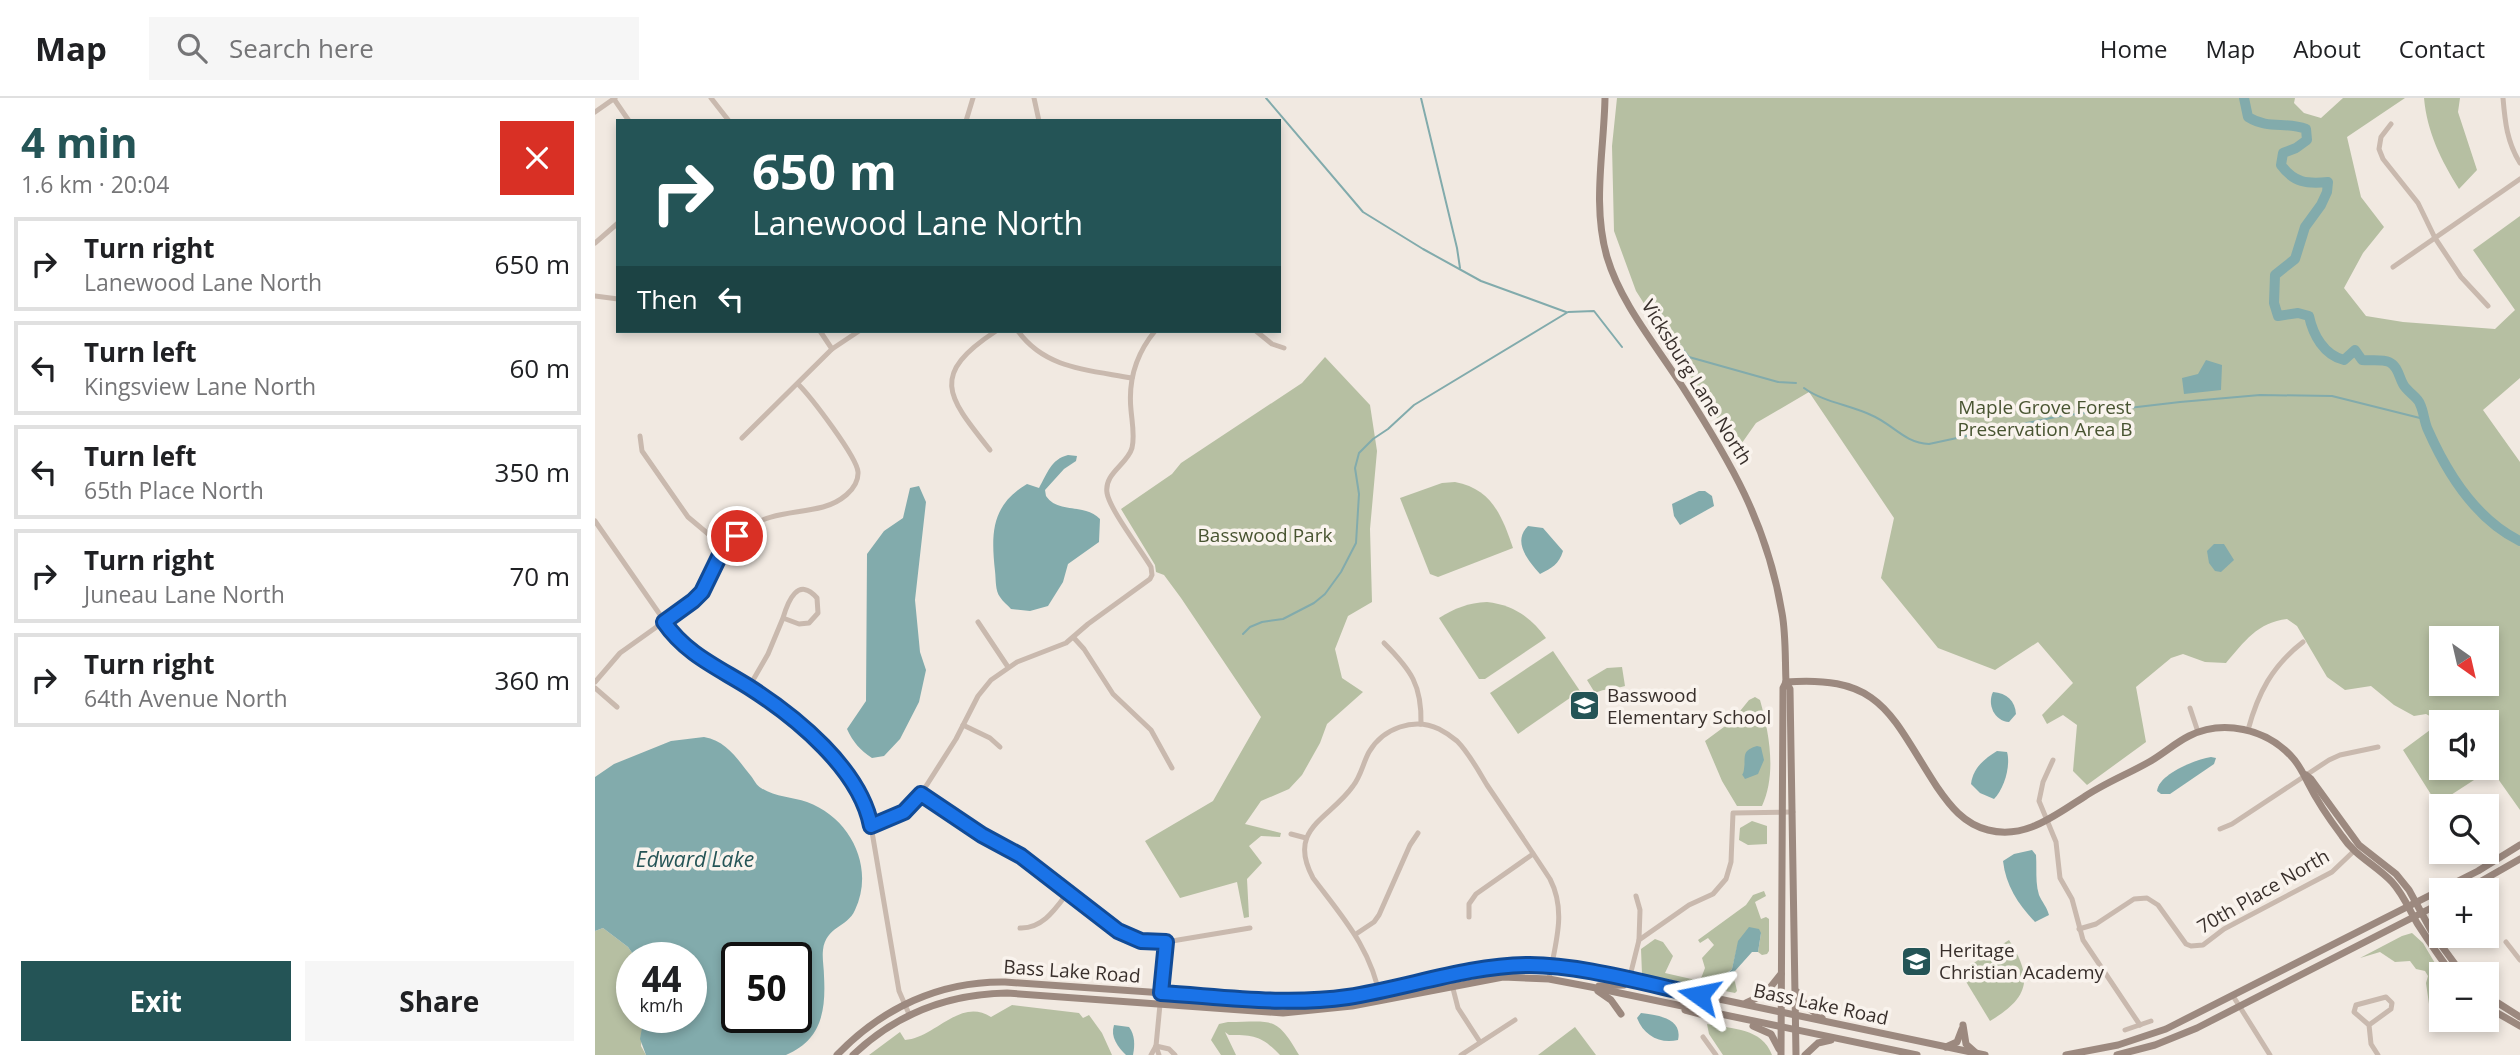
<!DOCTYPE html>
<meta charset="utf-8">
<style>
:root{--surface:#fff;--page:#f6f6f6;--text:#202124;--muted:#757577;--line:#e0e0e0;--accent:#245456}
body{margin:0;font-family:"Open Sans",sans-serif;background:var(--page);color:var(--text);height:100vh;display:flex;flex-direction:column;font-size:26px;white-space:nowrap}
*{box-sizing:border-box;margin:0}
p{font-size:23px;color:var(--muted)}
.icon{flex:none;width:38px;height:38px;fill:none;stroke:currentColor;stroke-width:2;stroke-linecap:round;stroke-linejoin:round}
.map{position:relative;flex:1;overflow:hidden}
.details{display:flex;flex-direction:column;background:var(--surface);width:595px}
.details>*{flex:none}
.guide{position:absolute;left:21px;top:21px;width:665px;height:214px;border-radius:0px;box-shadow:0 4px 10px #0003;background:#245456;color:#fff;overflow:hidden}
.needle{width:46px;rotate:146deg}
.fabs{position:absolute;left:1834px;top:528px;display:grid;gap:14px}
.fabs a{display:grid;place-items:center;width:70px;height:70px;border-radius:0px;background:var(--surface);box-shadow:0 4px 10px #0003;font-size:35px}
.speed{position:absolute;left:21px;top:844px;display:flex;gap:14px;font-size:35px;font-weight:700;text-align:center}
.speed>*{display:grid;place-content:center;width:91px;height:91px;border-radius:50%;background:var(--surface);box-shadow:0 4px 10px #0003;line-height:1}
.speed small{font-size:18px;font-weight:400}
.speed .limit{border:4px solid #111;border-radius:10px;background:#fff;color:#111}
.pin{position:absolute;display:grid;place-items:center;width:60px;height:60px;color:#fff;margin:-30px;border:4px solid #fff;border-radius:50%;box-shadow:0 2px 7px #0007}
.me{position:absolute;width:77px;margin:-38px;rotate:282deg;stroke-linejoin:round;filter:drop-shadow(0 0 5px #0008)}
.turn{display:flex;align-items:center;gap:24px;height:147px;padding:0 21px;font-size:32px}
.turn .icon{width:91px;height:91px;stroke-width:2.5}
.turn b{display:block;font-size:49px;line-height:60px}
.then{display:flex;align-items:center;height:66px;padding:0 21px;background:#0003;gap:14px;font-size:26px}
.round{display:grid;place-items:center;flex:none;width:74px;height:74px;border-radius:0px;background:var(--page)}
.head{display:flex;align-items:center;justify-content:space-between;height:119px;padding:0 21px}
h1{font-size:42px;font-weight:700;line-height:52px;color:var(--accent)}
.action{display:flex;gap:14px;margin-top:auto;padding:14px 21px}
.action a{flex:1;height:80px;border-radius:0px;background:var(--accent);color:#fff;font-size:28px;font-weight:700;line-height:80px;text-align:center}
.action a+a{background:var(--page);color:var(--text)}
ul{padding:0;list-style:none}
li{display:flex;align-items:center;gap:21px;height:94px;margin:0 14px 10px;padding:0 7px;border:4px solid var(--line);border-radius:0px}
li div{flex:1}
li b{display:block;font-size:26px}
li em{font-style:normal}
header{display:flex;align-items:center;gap:42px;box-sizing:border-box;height:98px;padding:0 35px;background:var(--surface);border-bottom:2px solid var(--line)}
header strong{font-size:33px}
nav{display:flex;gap:38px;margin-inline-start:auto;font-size:24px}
.search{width:490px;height:63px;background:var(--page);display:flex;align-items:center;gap:18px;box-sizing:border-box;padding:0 24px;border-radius:0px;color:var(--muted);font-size:26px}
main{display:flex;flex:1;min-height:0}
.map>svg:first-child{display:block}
.green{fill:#b6bfa2;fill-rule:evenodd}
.water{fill:#82abac;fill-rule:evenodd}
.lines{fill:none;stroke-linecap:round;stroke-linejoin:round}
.stream{stroke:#82abac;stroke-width:2}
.river{stroke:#82abac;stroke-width:10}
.street{stroke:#c9b9ae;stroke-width:5}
.secondary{stroke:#9c897f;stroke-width:7}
.route-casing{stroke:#114b97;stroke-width:18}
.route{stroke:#1a73e8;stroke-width:12}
.labels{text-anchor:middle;stroke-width:7;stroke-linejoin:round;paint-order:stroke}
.street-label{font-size:19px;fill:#382f2b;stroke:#f9f3ed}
.park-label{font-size:19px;fill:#485431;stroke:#f9f3ed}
.poi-label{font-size:19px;fill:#382f2b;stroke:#f9f3ed;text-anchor:start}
.water-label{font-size:21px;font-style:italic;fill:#245456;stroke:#f9f3ed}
</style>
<header>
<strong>Map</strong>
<div class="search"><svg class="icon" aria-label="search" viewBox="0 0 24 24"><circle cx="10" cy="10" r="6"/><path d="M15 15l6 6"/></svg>Search here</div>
<nav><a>Home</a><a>Map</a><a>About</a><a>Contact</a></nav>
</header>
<main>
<section class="details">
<div class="head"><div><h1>4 min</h1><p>1.6 km · 20:04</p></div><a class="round" style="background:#d93025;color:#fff"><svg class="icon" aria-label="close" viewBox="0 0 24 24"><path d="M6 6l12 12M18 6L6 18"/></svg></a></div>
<ul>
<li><svg class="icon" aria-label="right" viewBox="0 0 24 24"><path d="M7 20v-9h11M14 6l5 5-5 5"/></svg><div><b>Turn right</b><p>Lanewood Lane North</p></div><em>650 m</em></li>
<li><svg class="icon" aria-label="left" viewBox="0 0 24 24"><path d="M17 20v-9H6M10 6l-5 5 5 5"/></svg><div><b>Turn left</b><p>Kingsview Lane North</p></div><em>60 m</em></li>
<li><svg class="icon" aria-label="left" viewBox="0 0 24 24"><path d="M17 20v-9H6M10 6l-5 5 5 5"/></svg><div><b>Turn left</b><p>65th Place North</p></div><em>350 m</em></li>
<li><svg class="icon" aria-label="right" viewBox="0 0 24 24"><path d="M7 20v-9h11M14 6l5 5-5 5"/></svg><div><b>Turn right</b><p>Juneau Lane North</p></div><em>70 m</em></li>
<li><svg class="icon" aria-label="right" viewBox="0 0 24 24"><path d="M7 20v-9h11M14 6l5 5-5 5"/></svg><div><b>Turn right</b><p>64th Avenue North</p></div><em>360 m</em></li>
</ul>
<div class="action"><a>Exit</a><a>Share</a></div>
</section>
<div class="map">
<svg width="1925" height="957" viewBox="0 0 1925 957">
<rect width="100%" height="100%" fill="#f1e9e1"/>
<!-- green -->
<g class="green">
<path d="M1022,0H1700L1699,5L1709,15L1726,20L1748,0H1810L1752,39L1766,99L1789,129L1768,155L1749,190L1771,218L1808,224L1900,231L1920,212L1878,152L1925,118V280L1888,312L1925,364V712L1896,671L1842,706L1808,652L1835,632L1840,621L1831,616L1819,618L1799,607L1776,588L1750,592L1732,579L1702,528L1692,521C1663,524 1649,544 1631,565L1610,564L1588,556L1576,560L1541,589L1551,644L1492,687L1478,673L1482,627L1468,617L1452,626L1447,617L1478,585L1443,544L1400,572L1343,550L1286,480L1299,420L1214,294L1161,325L1142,352L1041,193L1019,133L1017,48ZM1846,541H1892V586H1846ZM1846,625H1892V670H1846Z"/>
<path d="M1829,0H1865L1863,14L1882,72L1864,91C1846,62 1832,34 1829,0Z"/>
<polygon points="730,259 775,307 782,353 775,431 777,504 753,518 740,551 747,580 768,594 732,626 725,645 707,677 694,691 666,703 650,726 686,735 685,739 666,738 654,748 667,765 652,781 654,819 649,820 642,784 585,800 550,743 618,703 666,619 586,500 569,477 561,474 560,467 526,411 577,376 586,365 707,285"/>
<path d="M860,384C897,391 907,418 918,450L843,479L835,476L805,400L847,385Z"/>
<path d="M892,504C918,507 936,519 951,540L890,581H884L844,520C860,510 873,505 892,504Z"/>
<polygon points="958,553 985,593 923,636 895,595"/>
<path d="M1027,569L1030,588C1020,591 1010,590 1000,595L992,582L1012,570Z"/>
<path d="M1160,599L1165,602C1174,634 1182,676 1167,708H1142L1127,683L1110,643L1137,623L1154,602Z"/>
<polygon points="1157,723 1172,728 1172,746 1153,747 1144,742 1145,730"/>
<polygon points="1169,793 1171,798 1160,804 1166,821 1171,819 1174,821 1174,853 1172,856 1167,857 1163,854 1166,835 1142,850 1137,871 1126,880 1129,882 1135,878 1140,884 1142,893 1140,895 1047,876 1046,851 1060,841 1068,844 1078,858 1070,875 1105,883 1110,870 1107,860 1119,847 1113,840 1105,845 1103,842 1151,807 1158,797"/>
<polygon points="8,830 33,849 40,859 37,859 37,919 49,919 46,948 51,957 0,957 0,833"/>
<polygon points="1817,835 1828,845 1847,877 1843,906 1835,913 1831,885 1833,878 1830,873 1821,871 1815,863 1800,864 1785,854 1765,860 1807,838"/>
<path d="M1414,842C1438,880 1435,899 1395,923L1367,877L1368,872Z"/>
<path d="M417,907L484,915L488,920L494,917L507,935L517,957H274L305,934L310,942C340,940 365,899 396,919Z"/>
<path d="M633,924C677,924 681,917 704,957H685C667,938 659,937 634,937L630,934L641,957H626L616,942L624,926Z"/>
<path d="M1112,926C1138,931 1167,930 1177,957H1128L1114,936Z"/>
<polygon points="980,929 1001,957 943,957"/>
</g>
<!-- water -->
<g class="water">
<polygon points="1611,262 1627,267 1626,292 1589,296 1587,280 1603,276"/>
<path d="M473,357L482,358L481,363L469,371L450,392L451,398C463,416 490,405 505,421L504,444L473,466L468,484L453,508L435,513L416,511C413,507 408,504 405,499C400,493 401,481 400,473C396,436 396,407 432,386L444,390C452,376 456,361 473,357Z"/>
<path d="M324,388L331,404L320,502L325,554L331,572L324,604L305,641L289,658L277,660C265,652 258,644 252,631L271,603L272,456L289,433L308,420L315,390Z"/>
<polygon points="1104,393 1110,393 1117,398 1119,408 1085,427 1079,418 1077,406"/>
<path d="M933,428L948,430L968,453C964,466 957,470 945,476C933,462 917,444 933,428Z"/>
<polygon points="1619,446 1629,446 1639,462 1626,474 1620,473 1614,465 1612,453"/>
<path d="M1398,594C1412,595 1420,603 1421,616L1414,624C1399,623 1392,606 1398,594Z"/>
<path d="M109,639C132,643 142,661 156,678C159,682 162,688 166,690C180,699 197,699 212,704C256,720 280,770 260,812C252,830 231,828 228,852C227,860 229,870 229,878C231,914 226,942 191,957H51L45,941L49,919H96V859H40L33,849L8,830L0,833V679L19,666L76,643ZM142,859H201V919H142Z"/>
<path d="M1162,648L1166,649L1169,662L1163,676L1150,681C1145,673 1148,680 1149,671C1151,658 1146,653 1162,648Z"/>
<path d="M1402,653L1412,654C1416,668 1409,691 1399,701L1385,695L1376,686C1378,670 1389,661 1402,653Z"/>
<path d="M1616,659L1621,660L1619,666L1575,696H1566L1562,693C1564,676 1599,662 1616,659Z"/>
<path d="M1437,752L1441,757C1442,770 1440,784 1444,797C1447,804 1452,809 1454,817L1440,824C1423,806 1411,788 1408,763L1419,756Z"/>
<polygon points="1154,829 1164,831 1166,835 1163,854 1157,854 1140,873 1125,883 1137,871 1143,843"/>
<path d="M1046,915C1062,917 1088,920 1083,942C1065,946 1049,938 1042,920Z"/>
<path d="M519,927L534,929C540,937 540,947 538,957H531C523,949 515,939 519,927Z"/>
</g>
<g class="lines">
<!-- stream -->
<g class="stream">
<polyline points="671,0 768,114 828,151 886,183 971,214"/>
<polyline points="826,0 862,150 865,170"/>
<polyline points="1069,227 1094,259 1183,284 1201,285"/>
<path d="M1209,290C1228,304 1255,307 1276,317C1298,326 1309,345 1334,346L1465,318L1585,304L1665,297L1737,298L1829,321"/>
<polyline points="648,536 655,529 667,524 688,521 719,505 730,496 746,474 761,445 764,396 760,370 764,355 778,341 793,331 819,307 973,214 999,213 1027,249"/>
</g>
<!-- river -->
<path class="river" d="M1649,0L1653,19C1674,32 1690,23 1711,31L1712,42L1701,50L1688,55L1686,67C1699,85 1712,86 1733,84L1732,94L1726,107L1710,129L1700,161L1680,177L1679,205L1683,218L1703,215L1714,218C1718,237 1729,257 1749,262L1760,252L1767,262C1775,263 1787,261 1794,264C1803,268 1804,279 1808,286C1812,294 1823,299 1825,306C1829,314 1829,324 1833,332C1852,375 1882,422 1925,443"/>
<!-- street -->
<g class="street">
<polyline points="116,0 134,23"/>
<polyline points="439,0 444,23"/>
<path d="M1908,0C1910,24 1912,44 1925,65"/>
<polyline points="19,1 34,23"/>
<polyline points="0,14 20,0"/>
<polyline points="371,23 378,0"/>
<polyline points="1796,26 1786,39 1784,51 1788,61 1823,105 1840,140 1866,179 1893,208"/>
<polyline points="0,145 23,125"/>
<polyline points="1798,169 1925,81"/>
<polyline points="0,198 23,201"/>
<polyline points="225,233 237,251"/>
<path d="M423,233C450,271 494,272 537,280"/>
<polyline points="661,233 677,246 689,250"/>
<polyline points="45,338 47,353 93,419 130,450"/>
<polyline points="147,340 237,251 264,233"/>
<path d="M395,352C352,298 334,277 401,233"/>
<polyline points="0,423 84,544 194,616 253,676 264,692 275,722 304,893 314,916"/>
<polyline points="383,524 413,569"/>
<polyline points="479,540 489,551 518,596 556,632 577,670"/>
<path d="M789,545C816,572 827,587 826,626"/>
<path d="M0,584L25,555L98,503C119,480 124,449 151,431C174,414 201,416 228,409C243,405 264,392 263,374C262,359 216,299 203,286"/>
<path d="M154,589L173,556L188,520L204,526L214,525L223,515L222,500C203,478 193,503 188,520"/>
<polyline points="0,590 22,609"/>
<polyline points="1595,610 1603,634"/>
<polyline points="368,627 395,640 405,649"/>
<path d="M1653,632C1663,595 1677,568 1708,544"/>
<polyline points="1458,662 1448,684 1444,703 1461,744 1465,780 1477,801 1488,842 1545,927"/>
<polyline points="326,696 387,737 426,758 523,833 546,843 571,844 655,830"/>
<path d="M276,728L309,714L326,696L361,641L383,598L396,582L422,564L471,545L493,526L555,481L557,477L556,469C546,452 515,412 512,395C509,375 532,367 537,350C540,338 537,324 536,312C533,282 541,256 560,233"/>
<polyline points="1625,731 1637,726 1734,662 1745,657 1783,649"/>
<polyline points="696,736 711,740"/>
<polyline points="1041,798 1045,812 1044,842"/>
<polyline points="874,819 874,806 881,796 938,756"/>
<path d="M425,830C448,831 461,810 474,793"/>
<polyline points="1484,831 1501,826 1539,801 1552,800 1563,807 1591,846 1596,848 1608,847 1629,831 1737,774 1760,752"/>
<polyline points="761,836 779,824 784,817 815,747 823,735"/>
<polyline points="1911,844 1925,862"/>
<polyline points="855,879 863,910 885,944"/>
<polyline points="1034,882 1044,842 1094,807 1118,796 1131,781 1136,764 1138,715 1198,714"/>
<polyline points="1638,898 1675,957"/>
<path d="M786,903C776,850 749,821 718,780C691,730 735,721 758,688C766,678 768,665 774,654C788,630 819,619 844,631C850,634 856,638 862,643C874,655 883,672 892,687C913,718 934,749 955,781C972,814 960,846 954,881"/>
<polyline points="1774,927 1759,914 1761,907 1791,899 1797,905 1796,911 1774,927 1776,946 1783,957"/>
<polyline points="1530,932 1556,923"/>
<polyline points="1108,939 1121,957"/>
<polyline points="561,948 574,951 580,957"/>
<polyline points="556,957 561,948"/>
<polyline points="564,957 561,948 571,844"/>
<polyline points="866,957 920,922"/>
</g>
<!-- secondary -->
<g class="secondary">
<path d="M1010,0C1009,53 997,107 1012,159C1026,206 1061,247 1087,288C1135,363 1172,425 1187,515C1191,537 1190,561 1191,584L1188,590L1186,957"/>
<path d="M1191,584C1288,577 1295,617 1342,689C1355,708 1369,726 1393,732C1430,742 1460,717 1489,699C1510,685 1533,676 1554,664C1568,656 1580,645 1594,638C1628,621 1671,631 1696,658C1704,666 1708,675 1713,685C1722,703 1735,722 1747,738C1760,758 1781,767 1797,784C1808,796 1814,811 1822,825C1833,842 1845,860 1858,877"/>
<polyline points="1191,584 1195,591 1201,957"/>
<polyline points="1711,677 1716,681 1764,747 1801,776 1814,792 1838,836 1868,877"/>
<polyline points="1869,793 1925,761"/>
<polyline points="1004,888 1029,887 1034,882"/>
<polyline points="1003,893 1016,902 1026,916"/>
<polyline points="1202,894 1211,908 1227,920"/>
<polyline points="1892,898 1925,919"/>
<polyline points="1151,905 1170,896 1186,876"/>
<polyline points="1892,909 1925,928"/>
<polyline points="1090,912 1116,919"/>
<polyline points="1368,927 1371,946 1380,954"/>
<polyline points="1158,928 1176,936 1184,951"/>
<polyline points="1351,949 1362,944 1367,931"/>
<path d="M242,957C287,910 345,883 410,884L685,903L750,899L913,867H948L1034,882L1390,957"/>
<path d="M258,957C301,916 352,896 412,895L688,915L757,908L908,879L954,881L996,889L1322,957"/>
<polyline points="1210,957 1223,945 1236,942"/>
<polyline points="1471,957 1523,947 1571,931 1883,773 1925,747"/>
<polyline points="1522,957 1560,947 1602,930 1846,805"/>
</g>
</g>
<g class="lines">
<defs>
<path id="route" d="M142,438L124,459L107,494L98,503L69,524C91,556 122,569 154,589C201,619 265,671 276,728L309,714L326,696L387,737L426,758L523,833L546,843L571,844L566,895C629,899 690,908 753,899C812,890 871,868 931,867C983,866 1052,886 1104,897"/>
</defs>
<!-- route casing -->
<use href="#route" class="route-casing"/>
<!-- route -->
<use href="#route" class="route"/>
</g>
<!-- icons -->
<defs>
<symbol id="school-square" viewBox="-11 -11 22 22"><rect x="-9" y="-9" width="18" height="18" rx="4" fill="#245456" stroke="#f9f3ed"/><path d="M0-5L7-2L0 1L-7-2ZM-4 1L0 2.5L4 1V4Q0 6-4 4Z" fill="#fff"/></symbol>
</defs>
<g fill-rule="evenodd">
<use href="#school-square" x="972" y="590" width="35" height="35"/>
<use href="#school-square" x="1304" y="846" width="35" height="35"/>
</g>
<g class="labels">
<!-- street labels -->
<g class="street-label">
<text transform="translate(1102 284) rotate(58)" y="7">Vicksburg Lane North</text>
<text transform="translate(1668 793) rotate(-30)" y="7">70th Place North</text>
<text transform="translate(477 873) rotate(4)" y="7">Bass Lake Road</text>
<text transform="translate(1226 906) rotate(12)" y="7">Bass Lake Road</text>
</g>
<!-- park labels -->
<g class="park-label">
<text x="1450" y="316">Maple Grove Forest<tspan x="1450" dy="22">Preservation Area B</tspan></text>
<text x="670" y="444">Basswood Park</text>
</g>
<!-- poi labels -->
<g class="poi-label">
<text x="1012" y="604">Basswood<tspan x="1012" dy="22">Elementary School</tspan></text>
<text x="1344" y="859">Heritage<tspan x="1344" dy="22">Christian Academy</tspan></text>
</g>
<!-- water labels -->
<g class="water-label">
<text x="100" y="769">Edward Lake</text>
</g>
</g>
</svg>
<div class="fabs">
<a><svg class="needle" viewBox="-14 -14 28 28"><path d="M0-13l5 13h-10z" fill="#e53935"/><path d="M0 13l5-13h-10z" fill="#757577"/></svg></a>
<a><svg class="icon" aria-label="sound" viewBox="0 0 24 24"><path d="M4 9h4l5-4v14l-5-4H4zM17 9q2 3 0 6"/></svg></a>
<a><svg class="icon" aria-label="search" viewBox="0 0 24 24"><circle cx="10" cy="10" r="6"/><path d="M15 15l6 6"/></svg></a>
<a>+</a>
<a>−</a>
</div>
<div class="speed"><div>44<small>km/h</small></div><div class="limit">50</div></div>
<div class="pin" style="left:142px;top:438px;background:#d93025"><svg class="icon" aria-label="arrive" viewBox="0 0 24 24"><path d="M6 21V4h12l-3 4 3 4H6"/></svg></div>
<svg class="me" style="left:1104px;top:897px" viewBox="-20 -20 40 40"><path d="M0-17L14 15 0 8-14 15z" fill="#1a73e8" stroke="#fff" stroke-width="4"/></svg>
<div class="guide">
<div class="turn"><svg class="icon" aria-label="right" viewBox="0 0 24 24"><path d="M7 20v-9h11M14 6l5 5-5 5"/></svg><div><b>650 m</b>Lanewood Lane North</div></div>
<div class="then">Then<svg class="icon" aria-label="left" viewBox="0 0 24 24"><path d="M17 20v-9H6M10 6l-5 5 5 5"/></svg></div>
</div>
</div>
</main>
